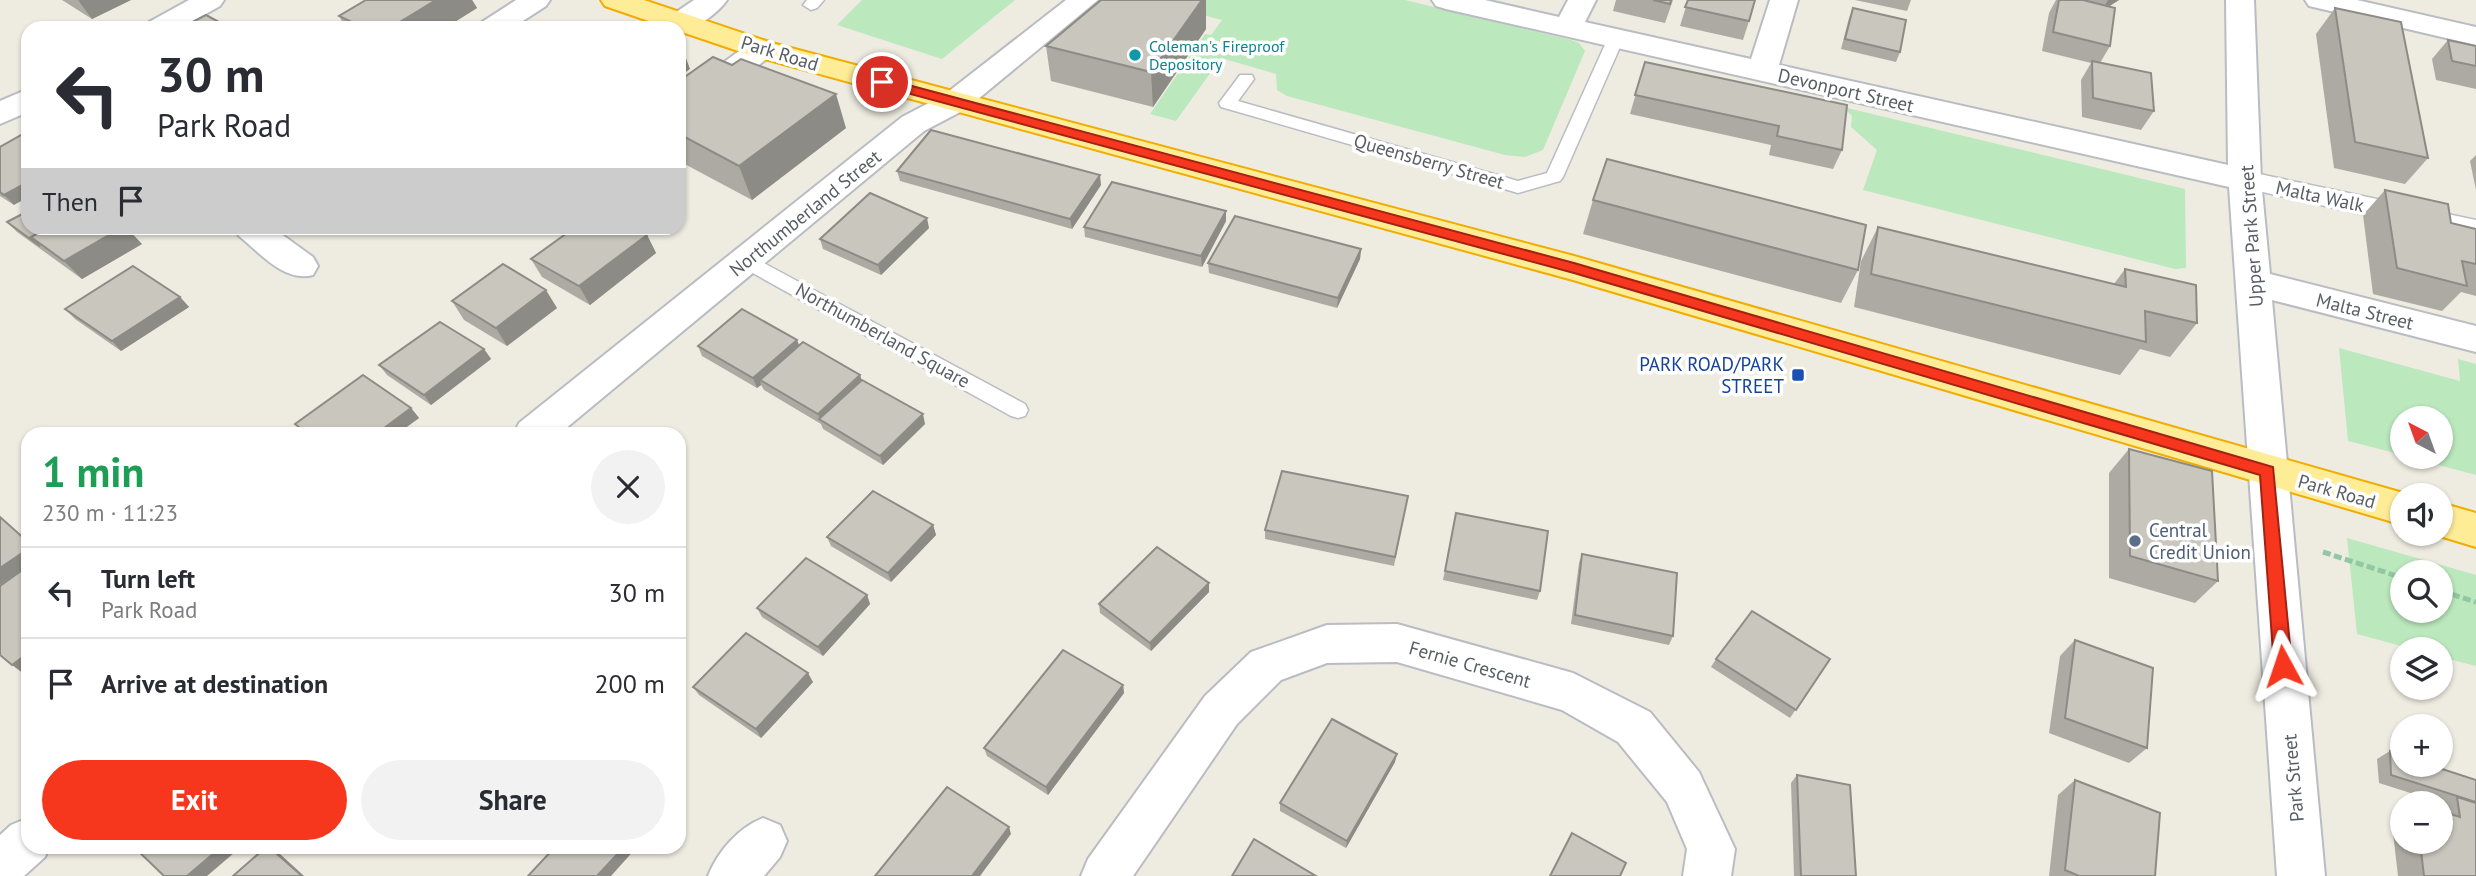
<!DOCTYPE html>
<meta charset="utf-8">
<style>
:root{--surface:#fff;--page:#f2f2f3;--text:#2b2b33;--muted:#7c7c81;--line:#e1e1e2;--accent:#f7361e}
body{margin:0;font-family:"PT Sans",sans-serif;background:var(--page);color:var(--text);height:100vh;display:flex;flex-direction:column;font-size:26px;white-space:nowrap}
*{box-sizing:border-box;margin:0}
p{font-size:23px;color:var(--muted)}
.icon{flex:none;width:38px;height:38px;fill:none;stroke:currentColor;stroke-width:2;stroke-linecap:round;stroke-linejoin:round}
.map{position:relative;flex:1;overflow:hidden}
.drawer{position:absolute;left:21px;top:427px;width:665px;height:427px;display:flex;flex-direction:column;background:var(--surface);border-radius:21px;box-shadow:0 2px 5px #0004}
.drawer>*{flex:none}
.top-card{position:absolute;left:21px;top:21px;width:665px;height:214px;border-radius:21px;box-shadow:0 2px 5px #0004;background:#fff;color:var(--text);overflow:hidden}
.needle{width:46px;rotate:319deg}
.buttons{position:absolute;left:2390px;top:406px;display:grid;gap:14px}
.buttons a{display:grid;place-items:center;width:63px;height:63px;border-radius:50%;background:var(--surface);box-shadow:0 2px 5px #0004;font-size:35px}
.pin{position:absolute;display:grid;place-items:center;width:60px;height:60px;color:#fff;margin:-30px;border:4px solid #fff;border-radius:50%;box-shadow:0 2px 7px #0007}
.me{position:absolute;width:77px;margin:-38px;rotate:355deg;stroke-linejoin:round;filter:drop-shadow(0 0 5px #0008)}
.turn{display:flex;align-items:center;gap:24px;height:147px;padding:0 21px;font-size:32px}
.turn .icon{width:91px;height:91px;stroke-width:2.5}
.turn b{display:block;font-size:49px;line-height:60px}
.then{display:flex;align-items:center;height:66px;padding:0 21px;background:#0003;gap:14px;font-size:26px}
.round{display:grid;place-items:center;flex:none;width:74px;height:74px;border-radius:37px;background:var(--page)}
.overview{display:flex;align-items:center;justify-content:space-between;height:119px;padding:0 21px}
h1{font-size:42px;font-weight:600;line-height:52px;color:#1e9e55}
.primary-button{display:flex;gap:14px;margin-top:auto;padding:14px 21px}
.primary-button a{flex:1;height:80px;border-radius:42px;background:var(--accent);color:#fff;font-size:28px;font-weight:600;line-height:80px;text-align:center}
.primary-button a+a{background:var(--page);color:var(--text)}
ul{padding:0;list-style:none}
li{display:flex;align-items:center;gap:21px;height:91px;padding:0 21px;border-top:2px solid var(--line)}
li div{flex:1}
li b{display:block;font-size:26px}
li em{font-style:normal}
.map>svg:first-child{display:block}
.green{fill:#bbe8bd;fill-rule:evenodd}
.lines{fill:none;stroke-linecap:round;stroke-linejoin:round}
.service-casing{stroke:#b9bcc2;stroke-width:3}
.pedestrian-casing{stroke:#b9bcc2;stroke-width:3}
.minor-casing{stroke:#b9bcc2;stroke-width:4}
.trunk-casing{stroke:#f0ac00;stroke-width:4}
.path{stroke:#92c7a3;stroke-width:5;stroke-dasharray:8 3.5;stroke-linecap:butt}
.service{fill:#fff;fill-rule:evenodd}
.pedestrian{fill:#fff;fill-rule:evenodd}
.minor{fill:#fff;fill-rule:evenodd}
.trunk{fill:#ffec97;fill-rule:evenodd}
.wall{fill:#adaaa3}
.shaded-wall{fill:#8d8b85}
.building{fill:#c9c6be;stroke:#8d8b85;stroke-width:2}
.route{fill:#f7361e;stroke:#a12314;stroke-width:2}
.culture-dot{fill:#0f9aa8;stroke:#fff;stroke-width:2.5}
.transit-dot{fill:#1a4fb4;stroke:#fff;stroke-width:2.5}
.service-dot{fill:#5c6f8a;stroke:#fff;stroke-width:2.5}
.labels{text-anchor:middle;stroke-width:7;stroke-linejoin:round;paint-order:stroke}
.far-culture-label{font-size:16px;fill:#0d838f;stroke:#fff;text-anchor:start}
.street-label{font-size:19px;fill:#5a5e64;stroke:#fff}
.transit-label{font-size:19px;fill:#164399;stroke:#fff;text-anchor:end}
.service-label{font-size:19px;fill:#4e5e75;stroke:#fff;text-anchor:start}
</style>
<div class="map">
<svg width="2476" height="876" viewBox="0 0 2476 876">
<rect width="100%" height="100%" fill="#eeece1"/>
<!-- green -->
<g class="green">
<polygon points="862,0 1015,0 942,59 837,25"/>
<polygon points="1405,0 1571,40 1579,43 1585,51 1543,150 1525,157 1505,155 1287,96 1277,90 1276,74 1221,58 1176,121 1150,114 1205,34 1211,35 1222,20 1145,0"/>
<polygon points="1843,107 2185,189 2186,268 2175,269 1863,190 1877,150 1851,127 1852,116"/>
<polygon points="2339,348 2460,381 2458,359 2476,364 2476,475 2408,457 2441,457 2441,418 2403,418 2403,455 2348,441"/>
<path d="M2347,538L2476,575V666L2441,657V649H2412L2357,634ZM2403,572H2441V611H2403Z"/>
</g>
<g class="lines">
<defs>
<g id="service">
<polygon points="807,0 824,0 817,8 811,10 803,5"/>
<polygon points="1616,33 1624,38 1563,177 1560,181 1518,193 1221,107 1219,103 1240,75 1252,75 1254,79 1238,101 1518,181 1547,173 1608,38"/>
<polygon points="747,254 1025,404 1028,410 1025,416 1018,418 1011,416 740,266 738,261 740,256"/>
</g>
<polygon id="pedestrian" points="2245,171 2476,220 2476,240 2236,186 2232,180 2236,174"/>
<g id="minor">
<polygon points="189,0 224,0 220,6 181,28 144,28 149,22"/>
<polygon points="516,0 550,0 546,6 512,28 477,28 482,22"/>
<path d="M694,0H727C720,11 696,30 683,30C679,30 675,28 672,27L667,21L672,15Z"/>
<polygon points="1066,0 1098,0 966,109 924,131 559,434 514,434 519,423 902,117 944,95"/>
<polygon points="1432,0 1485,0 1559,17 1568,0 1596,0 1585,22 1751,59 1770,0 1798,0 1779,65 2228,165 2226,0 2254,0 2261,180 2270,274 2476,326 2476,352 2272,300 2325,876 2277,876 2229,187 1446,9 1436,6"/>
<polygon points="2305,0 2357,0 2476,27 2476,45 2309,6"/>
<polygon points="761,40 772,43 776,49 772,55 690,117 679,120 679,95 750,43"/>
<polygon points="28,89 28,112 0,124 0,101"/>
<path d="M234,228H273L313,257L318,266L313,275C285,283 260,253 239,236Z"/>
<polygon points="1397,624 1573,673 1650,712 1699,772 1735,849 1731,876 1683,876 1687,849 1667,802 1618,742 1562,710 1397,662 1327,663 1281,680 1237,724 1133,876 1081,876 1088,859 1205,696 1251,652 1327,625"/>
<polygon points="28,818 28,847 49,847 45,857 24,876 0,876 0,835 11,825"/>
<path d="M763,818L780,825L787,841L780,857L764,876H708C718,851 738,828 763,818Z"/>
</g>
<g id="trunk">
<polygon points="601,0 644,0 772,43 1574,256 2403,493 2411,495 2403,495 2403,525 1573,280 750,55 679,31 679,28 669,28 605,6"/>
<polygon points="2441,503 2476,513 2476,547 2433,534 2441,534"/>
</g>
</defs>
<!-- service casing -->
<use href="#service" class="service-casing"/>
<!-- pedestrian casing -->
<use href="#pedestrian" class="pedestrian-casing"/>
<!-- minor casing -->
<use href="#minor" class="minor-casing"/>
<!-- trunk casing -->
<use href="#trunk" class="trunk-casing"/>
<!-- path -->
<g class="path">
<polyline points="2323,552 2403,578"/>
<polyline points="2441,591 2476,602"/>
</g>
<!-- service -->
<use href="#service" class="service"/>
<!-- pedestrian -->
<use href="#pedestrian" class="pedestrian"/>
<!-- minor -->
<use href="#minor" class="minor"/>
<!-- trunk -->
<use href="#trunk" class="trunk"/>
</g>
<!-- wall -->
<g class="wall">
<polygon points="62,0 131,0 92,19"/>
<polygon points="366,0 472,0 477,8 445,28 346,28 339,16"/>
<polygon points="1616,0 1673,0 1665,23 1613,11"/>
<polygon points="1688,0 1749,21 1743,40 1680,26"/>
<polygon points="1855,0 1911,0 1907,11"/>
<polygon points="2056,0 2119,0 2109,6 2110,46 2100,63 2154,111 2141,130 2082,117 2081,80 2091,63 2042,51 2049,13"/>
<polygon points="1853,8 1900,52 1896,62 1841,49 1849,18"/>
<polygon points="2335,8 2428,158 2405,184 2334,168 2316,34"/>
<polygon points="1206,29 1153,107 1051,81 1046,46"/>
<polygon points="2448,40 2476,46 2476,89 2436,80 2432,59"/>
<polygon points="1645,62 1842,150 1833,169 1769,155 1771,145 1630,114"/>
<polygon points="679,81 846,128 752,200 679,161"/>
<polygon points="0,147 14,205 0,196"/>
<polygon points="2476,155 2476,190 2470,161"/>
<polygon points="897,171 1101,185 1072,229 900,181"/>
<polygon points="2385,190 2451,223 2476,229 2476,296 2461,292 2442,311 2373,294 2363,215"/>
<polygon points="1593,200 1858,270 1841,303 1583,234"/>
<polygon points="1226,221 1202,267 1085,237 1084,227"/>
<polygon points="7,222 142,244 82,279 17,232"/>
<polygon points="1878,227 2114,284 2125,269 2197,323 2170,357 2140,349 2120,375 1854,307 1861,261"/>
<polygon points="929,228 881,275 823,249 820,239"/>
<polygon points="647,235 656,253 590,305 542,277 531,259"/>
<polygon points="1361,249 1360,259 1337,308 1209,273 1208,263"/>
<polygon points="180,297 189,307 121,351 75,319 65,309"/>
<polygon points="452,301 557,308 507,346 464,320"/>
<polygon points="797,340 799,346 860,375 862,381 925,424 883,465 823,429 821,424 764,390 761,385 757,388 702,356 698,346"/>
<polygon points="484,349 491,359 431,405 387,375 379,365"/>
<polygon points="411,408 419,418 397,434 304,434 295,424"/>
<polygon points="2129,449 2218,581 2195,603 2109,578 2109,473"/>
<polygon points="1408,496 1394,566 1265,539 1265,530"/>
<polygon points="1456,513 1540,591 1537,600 1443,580"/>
<polygon points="933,525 936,535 891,582 831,546 827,537"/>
<polygon points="1582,554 1673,636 1669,645 1571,624 1579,563"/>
<polygon points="1209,592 1151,651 1100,613 1099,604"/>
<polygon points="867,595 870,604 823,656 762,617 757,608"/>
<polygon points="2075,640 2147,748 2129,763 2049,733 2060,656"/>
<polygon points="1716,659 1830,659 1790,718 1711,667"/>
<polygon points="813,682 761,738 699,695 693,687"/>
<polygon points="1123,685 1124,693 1048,795 987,756 984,748"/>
<polygon points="2390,751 2476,780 2476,876 2398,876 2391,816 2403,809 2403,842 2441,842 2441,806 2445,804 2379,783 2377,759"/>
<polygon points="1395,762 1346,848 1280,811 1280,803"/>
<polygon points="1797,775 1856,876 1794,876 1791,783"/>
<polygon points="2075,780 2155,876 2049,876 2058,795"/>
</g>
<!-- shaded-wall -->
<g class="shaded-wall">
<polygon points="78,0 131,0 92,19"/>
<polygon points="436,0 472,0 477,8 445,28 390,28"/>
<polygon points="1202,0 1206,0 1206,29 1153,107 1151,72"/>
<polygon points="2108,0 2119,0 2102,11"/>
<polygon points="683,50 690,69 679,77 679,53"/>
<polygon points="836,94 846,128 752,200 739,166"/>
<polygon points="1100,175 1101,185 1072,229 1070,219"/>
<polygon points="28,182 28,197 14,205 4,195"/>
<polygon points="1226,211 1226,221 1202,267 1201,256"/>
<polygon points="927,218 929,228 881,275 878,265"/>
<polygon points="121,228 127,228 142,244 82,279 64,261"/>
<polygon points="647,235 656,253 590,305 579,286"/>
<polygon points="1361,249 1360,259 1337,308 1338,298"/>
<polygon points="546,290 557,308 507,346 496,328"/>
<polygon points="180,297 189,307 121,351 112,341"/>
<polygon points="797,340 801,350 760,380 761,385 757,388 753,378"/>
<polygon points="484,349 491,359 431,405 424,395"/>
<polygon points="860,375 863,385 820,420 818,414"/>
<polygon points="411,408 419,418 397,434 376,434"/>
<polygon points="923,414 925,424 883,465 880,456"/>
<polygon points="933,525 936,535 891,582 888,573"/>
<polygon points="28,549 28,566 0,585 0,568"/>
<polygon points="1209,583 1209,592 1151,651 1150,643"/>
<polygon points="867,595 870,604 823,656 818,647"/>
<polygon points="28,653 28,671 24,674 12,665"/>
<polygon points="808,673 813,682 761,738 756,729"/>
<polygon points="1123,685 1124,693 1048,795 1046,787"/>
<polygon points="1397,754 1395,762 1346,848 1347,841"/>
<polygon points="1009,827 1011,834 980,876 972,876"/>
<polygon points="221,847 241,847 207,876 187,876"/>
<polygon points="269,847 279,853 304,876 302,876"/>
<polygon points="624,847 637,847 611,876 597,876"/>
</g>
<!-- building -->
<g class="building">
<polygon points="366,0 436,0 390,28 364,28 339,16"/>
<polygon points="1101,0 1202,0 1151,72 1046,46"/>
<polygon points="1653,0 1671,0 1670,4"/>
<polygon points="1688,0 1755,0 1749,21 1685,7"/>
<polygon points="2059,0 2083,0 2115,8 2110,46 2053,32"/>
<polygon points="1853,8 1906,20 1900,52 1845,39"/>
<polygon points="2335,8 2401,22 2428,158 2355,142"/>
<polygon points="206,15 230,28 181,28"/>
<polygon points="2448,40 2476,46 2476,66 2452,61"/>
<polygon points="713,57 732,65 741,59 836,94 739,166 679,134 679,81"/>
<polygon points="2092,61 2151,73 2154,111 2093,98"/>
<polygon points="1645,62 1847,105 1842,150 1777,136 1779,126 1635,95"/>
<polygon points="931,130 1100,175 1070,219 897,171"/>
<polygon points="23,134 28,138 28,182 4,195 0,192 0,147"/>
<polygon points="1607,159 1866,225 1858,270 1593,200"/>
<polygon points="1112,182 1226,211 1201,256 1084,227"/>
<polygon points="2385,190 2448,204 2451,223 2476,229 2476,264 2462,261 2467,286 2397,268"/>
<polygon points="870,193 927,218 878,265 820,239"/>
<polygon points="28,211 28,228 48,228 31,237 40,246 7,222"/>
<polygon points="1235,216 1361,249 1338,298 1208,263"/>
<polygon points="1878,227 2126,287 2125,269 2196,285 2197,323 2145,311 2146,342 1871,274"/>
<polygon points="48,228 121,228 64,261 31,237"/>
<polygon points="574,228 634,228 647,235 579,286 531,259"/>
<polygon points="503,264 546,290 496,328 452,301"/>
<polygon points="133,266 180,297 112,341 65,309"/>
<polygon points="742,309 797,340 753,378 698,346"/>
<polygon points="440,322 484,349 424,395 379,365"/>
<polygon points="803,342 860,375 818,414 760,380"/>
<polygon points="363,375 411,408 376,434 308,434 295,424"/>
<polygon points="862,380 923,414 880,456 819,419"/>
<polygon points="2129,449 2212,471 2218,581 2130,556"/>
<polygon points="1282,471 1408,496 1395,557 1265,530"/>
<polygon points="873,491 933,525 888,573 827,537"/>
<polygon points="1456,513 1548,531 1540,591 1445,571"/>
<polygon points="0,517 28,542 28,549 0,568"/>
<polygon points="1157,547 1209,583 1150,643 1099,604"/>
<polygon points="1582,554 1677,573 1673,636 1575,615"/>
<polygon points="806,558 867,595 818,647 757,608"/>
<polygon points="28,566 28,653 12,665 0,655 0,586"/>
<polygon points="1752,611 1830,659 1796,710 1716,659"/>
<polygon points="746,633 808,673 756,729 693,687"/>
<polygon points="2075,640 2153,668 2147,748 2065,718"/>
<polygon points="1063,650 1123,685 1046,787 984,748"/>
<polygon points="28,672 28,680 23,676"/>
<polygon points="1332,719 1397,754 1347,841 1280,803"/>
<polygon points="2390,751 2403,756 2403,765 2430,765 2476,780 2476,802 2391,775"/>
<polygon points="1797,775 1850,785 1856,876 1801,876"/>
<polygon points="2075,780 2160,813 2155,876 2079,876 2065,870"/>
<polygon points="947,787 1009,827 972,876 875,876"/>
<polygon points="2457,797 2476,803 2476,876 2424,876 2420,842 2441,842 2441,811 2460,817"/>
<polygon points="1572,833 1626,863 1620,876 1550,876"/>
<polygon points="1254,839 1316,876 1232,876"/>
<polygon points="134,847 221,847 187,876 164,876"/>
<polygon points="266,847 269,847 302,876 233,876"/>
<polygon points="555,847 624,847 597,876 528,876"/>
</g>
<!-- route -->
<polygon class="route" points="882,78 1574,263 2273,467 2292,666 2290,672 2283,674 2277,672 2274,666 2260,475 1574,273 877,85 875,82"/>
<!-- markers -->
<circle class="culture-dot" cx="1135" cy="55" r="7"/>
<rect class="transit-dot" x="1791" y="368" width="14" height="14" rx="3.5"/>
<circle class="service-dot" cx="2135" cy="541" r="7"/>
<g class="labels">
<!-- far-culture labels -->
<g class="far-culture-label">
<text x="1149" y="52">Coleman's Fireproof<tspan x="1149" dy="18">Depository</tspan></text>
</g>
<!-- street labels -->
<g class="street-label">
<text transform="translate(780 53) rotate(17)" y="7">Park Road</text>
<text transform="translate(1846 90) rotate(13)" y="7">Devonport Street</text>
<text transform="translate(1429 161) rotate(16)" y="7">Queensberry Street</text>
<text transform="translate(2320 196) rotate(12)" y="7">Malta Walk</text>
<text transform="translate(805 213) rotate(-39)" y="7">Northumberland Street</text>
<text transform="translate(2251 236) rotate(-94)" y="7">Upper Park Street</text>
<text transform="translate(2365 311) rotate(14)" y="7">Malta Street</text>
<text transform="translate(883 335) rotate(29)" y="7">Northumberland Square</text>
<text transform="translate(2337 491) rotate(16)" y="7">Park Road</text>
<text transform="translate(1470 664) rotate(16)" y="7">Fernie Crescent</text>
<text transform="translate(2293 778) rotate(-95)" y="7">Park Street</text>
</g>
<!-- transit labels -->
<g class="transit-label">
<text x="1784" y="371">PARK ROAD/PARK<tspan x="1784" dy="22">STREET</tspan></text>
</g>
<!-- service labels -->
<g class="service-label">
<text x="2149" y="537">Central<tspan x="2149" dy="22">Credit Union</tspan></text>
</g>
</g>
</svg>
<div class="buttons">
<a><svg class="needle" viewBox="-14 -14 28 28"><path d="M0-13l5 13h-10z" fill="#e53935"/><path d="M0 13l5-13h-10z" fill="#7c7c81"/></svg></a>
<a><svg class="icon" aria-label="sound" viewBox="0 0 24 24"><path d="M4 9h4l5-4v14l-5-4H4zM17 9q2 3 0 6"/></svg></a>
<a><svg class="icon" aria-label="search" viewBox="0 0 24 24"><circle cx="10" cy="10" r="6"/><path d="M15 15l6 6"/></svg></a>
<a><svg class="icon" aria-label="layers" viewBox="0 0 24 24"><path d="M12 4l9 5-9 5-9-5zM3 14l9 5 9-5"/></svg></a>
<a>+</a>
<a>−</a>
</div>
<div class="pin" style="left:882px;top:82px;background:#d93025"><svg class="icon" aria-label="arrive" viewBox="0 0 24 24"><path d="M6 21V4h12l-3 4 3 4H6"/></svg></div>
<svg class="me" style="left:2283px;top:666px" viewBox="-20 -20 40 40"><path d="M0-17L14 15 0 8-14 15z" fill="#f7361e" stroke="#fff" stroke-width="4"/></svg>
<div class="top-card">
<div class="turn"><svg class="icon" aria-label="left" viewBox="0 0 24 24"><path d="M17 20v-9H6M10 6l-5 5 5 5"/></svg><div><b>30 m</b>Park Road</div></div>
<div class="then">Then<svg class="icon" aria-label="arrive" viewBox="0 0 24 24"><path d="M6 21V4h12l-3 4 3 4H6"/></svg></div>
</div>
<section class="drawer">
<div class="overview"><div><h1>1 min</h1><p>230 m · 11:23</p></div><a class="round"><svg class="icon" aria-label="close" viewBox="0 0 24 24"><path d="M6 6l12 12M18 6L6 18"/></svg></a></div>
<ul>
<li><svg class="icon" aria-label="left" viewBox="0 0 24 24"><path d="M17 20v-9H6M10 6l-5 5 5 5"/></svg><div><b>Turn left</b><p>Park Road</p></div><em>30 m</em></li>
<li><svg class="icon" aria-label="arrive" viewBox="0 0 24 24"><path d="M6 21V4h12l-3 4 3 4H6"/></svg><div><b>Arrive at destination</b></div><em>200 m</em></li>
</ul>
<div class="primary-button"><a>Exit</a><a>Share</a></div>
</section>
</div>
